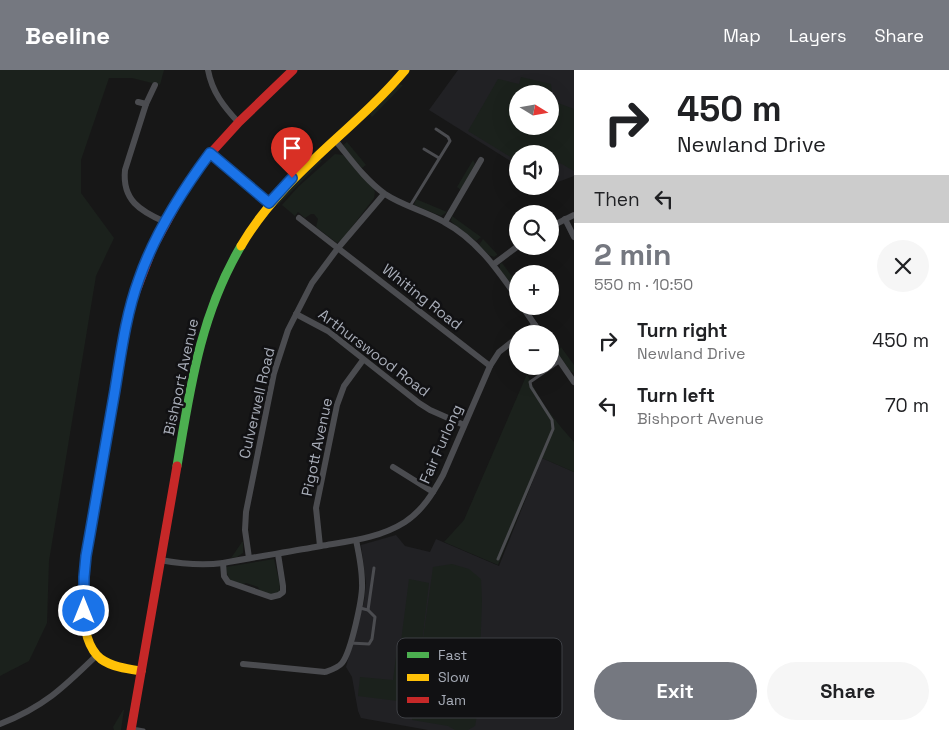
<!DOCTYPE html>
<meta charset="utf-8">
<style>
:root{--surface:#fff;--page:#f6f6f6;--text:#202124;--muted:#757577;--accent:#757880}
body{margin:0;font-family:"Space Grotesk",sans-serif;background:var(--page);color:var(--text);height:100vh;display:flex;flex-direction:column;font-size:19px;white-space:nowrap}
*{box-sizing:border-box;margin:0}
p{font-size:16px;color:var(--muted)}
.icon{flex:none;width:28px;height:28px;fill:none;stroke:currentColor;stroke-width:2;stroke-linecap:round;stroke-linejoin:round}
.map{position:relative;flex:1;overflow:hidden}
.side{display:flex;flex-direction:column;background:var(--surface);width:375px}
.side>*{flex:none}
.top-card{background:#fff;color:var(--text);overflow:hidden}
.needle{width:32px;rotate:101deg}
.controls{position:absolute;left:509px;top:15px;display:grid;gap:10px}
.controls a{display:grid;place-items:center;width:50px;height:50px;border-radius:50%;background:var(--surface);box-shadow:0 5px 20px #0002;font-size:25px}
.pin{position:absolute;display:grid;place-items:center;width:42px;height:42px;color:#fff;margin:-51px -21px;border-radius:50% 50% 50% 0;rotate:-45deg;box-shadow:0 0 5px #0007}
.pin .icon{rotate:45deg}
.me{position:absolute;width:55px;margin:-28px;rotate:0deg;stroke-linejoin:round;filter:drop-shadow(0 0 4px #0008)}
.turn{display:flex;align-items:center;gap:18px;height:105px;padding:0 20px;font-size:22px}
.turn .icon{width:65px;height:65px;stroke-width:2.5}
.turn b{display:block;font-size:35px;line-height:42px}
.then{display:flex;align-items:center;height:48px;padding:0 20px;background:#0003;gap:10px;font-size:19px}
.round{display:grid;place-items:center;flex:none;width:52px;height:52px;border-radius:26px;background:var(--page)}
.summary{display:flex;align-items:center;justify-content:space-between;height:85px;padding:0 20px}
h1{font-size:30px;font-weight:700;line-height:38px;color:var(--accent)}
.cta{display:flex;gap:10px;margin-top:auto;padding:10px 20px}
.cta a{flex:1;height:58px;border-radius:30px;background:var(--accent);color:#fff;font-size:20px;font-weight:700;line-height:58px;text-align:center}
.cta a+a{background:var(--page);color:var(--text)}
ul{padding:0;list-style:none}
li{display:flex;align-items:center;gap:15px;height:65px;padding:0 20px}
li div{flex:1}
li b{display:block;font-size:19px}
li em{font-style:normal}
header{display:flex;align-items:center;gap:30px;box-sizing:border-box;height:70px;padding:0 25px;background:var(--accent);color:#fff}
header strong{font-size:24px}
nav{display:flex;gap:28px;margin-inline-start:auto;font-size:18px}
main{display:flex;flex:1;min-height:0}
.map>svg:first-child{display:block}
.built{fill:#212124;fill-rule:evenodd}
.green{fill:#1b211c;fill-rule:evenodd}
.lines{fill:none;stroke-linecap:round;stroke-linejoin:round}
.lane{stroke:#4b4c50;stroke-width:3}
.street{stroke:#4b4c50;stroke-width:6}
.fast{stroke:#4caf50;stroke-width:9}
.slow{stroke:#ffc107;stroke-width:9}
.jam{stroke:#c62828;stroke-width:9}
.route-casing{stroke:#114b97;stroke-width:12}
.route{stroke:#1a73e8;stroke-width:9}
.labels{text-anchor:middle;stroke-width:5;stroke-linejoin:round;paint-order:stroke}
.street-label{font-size:15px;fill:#a8adb8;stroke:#111113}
.key{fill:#111113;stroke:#3e4045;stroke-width:1}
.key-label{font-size:14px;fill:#a8adb8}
</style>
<header>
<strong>Beeline</strong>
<nav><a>Map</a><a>Layers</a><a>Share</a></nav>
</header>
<main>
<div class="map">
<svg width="574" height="660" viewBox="0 0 574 660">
<rect width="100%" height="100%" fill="#171717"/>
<!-- built -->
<g class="built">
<path d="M458,0H574V106L550,115V84H518L517,95L429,40ZM518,24H550V56H518Z"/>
<polygon points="542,388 574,402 574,660 428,660 361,648 358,641 352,607 346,597 364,532 366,513 361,475 396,465 405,476 430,482 436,469 499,496"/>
</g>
<!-- green -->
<g class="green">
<polygon points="0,0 164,0 160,15 132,8 109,8 81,90 81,123 114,168 96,206 49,491 47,553 29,591 0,606"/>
<path d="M521,7L551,14L552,23L558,33L574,39V101L560,93L550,92V84H518L517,91L468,61L498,9L519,14ZM518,24H550V56H518Z"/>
<polygon points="398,14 403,15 372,47 370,44"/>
<polygon points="347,72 366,95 362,98 342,76"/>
<polygon points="335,84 343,85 372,116 375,122 374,128 345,166 337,173 316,157 318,149 314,144 311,144 305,148 298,142 295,146 282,135 298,117"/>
<polygon points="317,87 322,91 278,135 275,133"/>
<polygon points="473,90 475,94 461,120 457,117"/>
<polygon points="416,129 447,142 441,146 414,135"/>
<polygon points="452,146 481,167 476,171 454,154 451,151"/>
<polygon points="483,169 497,184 497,185 494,187 489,185 479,175"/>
<polygon points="502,193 517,213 513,216 500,200 500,194"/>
<polygon points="561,277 574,295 574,303 570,301 557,282"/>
<path d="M527,304C539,330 555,351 574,372V402L542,388L498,495L444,472L464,450Z"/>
<polygon points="242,472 243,472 243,483 237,487 231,488"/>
<path d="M274,489L280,515L279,522L271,525L260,521L258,517L246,513C234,518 227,509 226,497Z"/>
<polygon points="452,494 469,499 481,509 482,531 478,640 475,656 468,660 455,660 448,656 412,650 414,633 358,626 360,607 393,610 397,579 400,579 409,509 429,513 420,590 433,497"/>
<polygon points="123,640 124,640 121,660 114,660 113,657"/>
</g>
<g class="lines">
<!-- lane -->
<g class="lane">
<polyline points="424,79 439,88"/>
<polyline points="410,136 450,71 448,67 436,59"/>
<polyline points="498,489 553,359 552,350 531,317 530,312 559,292"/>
<polyline points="368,540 374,498"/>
<polyline points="350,573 369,574 372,569 375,547 368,540 360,538"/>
<polyline points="132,658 144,660"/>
</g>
<!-- street -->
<g class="street">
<path d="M208,0C212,22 224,37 239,53"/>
<path d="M155,15L146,34L125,100C122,130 140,141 165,152"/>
<polyline points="138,32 146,34"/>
<path d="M335,70C350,88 365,110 385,124C403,136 425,141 444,152C476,169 497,199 518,229"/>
<polyline points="210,83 269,133"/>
<polyline points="299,148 490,296"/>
<polyline points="565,149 574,167"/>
<polyline points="445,152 481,90"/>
<polyline points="550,157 574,145"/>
<polyline points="494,194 518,176"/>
<polyline points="522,236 541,264"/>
<polyline points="296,244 328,261 419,333 430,340 464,355"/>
<polyline points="522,264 535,255"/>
<polyline points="550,277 574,312"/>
<polyline points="393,397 433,422"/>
<polyline points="320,476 316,438 337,335 344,316 363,290"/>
<polyline points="249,488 245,460 246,442 274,303 288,260 312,213 338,178 384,124"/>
<path d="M160,490C182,494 201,496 223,493C255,487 288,482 321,476C350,471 380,468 405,452C423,440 433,423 443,405L490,296L499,282L518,267"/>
<polyline points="223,493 224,506 228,512 271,527 279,525 283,522 283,516 278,484"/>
<path d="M243,594L325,602C331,600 338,598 342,593C351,582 363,527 362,513C362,499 359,484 356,470"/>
<path d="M0,654C44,637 64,617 97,585"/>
</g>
<!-- fast -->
<path class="fast" d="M177,396C190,319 200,245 241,176"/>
<!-- slow -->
<g class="slow">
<path d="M241,176C282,105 353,62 405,0"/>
<path d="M99,411C92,451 65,561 101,589C112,597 128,599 141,601"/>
</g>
<!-- jam -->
<g class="jam">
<polyline points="99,411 130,237 153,177 184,120 209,85 239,52 293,0"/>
<polyline points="131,660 177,396"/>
</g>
</g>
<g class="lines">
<defs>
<path id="route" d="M84,541V507L86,486C96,431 105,376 115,320C121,283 126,244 139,209C155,163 181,122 210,83L269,133L292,108"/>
</defs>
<!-- route casing -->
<use href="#route" class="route-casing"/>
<!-- route -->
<use href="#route" class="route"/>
</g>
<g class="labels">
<!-- street labels -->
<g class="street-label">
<text transform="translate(422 227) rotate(38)" y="5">Whiting Road</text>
<text transform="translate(374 283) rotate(37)" y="5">Arthurswood Road</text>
<text transform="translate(181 307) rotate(-78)" y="5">Bishport Avenue</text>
<text transform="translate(257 333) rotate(-77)" y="5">Culverwell Road</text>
<text transform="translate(441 374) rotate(-66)" y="5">Fair Furlong</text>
<text transform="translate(317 377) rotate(-78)" y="5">Pigott Avenue</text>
</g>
</g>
<!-- legend -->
<rect x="397" y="568" width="165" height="80" rx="8" class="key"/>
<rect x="407" y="582" width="22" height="6" fill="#4caf50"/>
<rect x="407" y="604" width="22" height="7" fill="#ffc107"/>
<rect x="407" y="627" width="22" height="6" fill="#c62828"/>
<g class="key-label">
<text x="438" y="590">Fast</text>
<text x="438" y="612">Slow</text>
<text x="438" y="635">Jam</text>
</g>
</svg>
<div class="controls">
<a><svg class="needle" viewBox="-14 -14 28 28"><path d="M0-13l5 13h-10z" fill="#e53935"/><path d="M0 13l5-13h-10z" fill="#757577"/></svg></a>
<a><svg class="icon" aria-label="sound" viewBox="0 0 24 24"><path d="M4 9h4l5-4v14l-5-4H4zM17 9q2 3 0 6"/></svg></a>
<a><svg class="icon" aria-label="search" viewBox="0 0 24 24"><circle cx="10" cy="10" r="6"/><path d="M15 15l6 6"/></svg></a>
<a>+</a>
<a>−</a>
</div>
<div class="pin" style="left:292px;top:108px;background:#d93025"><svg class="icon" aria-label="arrive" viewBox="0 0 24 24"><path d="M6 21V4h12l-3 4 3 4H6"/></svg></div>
<svg class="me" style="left:84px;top:541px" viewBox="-20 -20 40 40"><circle r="17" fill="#1a73e8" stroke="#fff" stroke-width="3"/><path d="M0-11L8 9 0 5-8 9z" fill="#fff"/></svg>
</div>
<section class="side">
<div class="top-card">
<div class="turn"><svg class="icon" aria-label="right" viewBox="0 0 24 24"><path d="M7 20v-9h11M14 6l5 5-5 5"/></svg><div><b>450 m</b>Newland Drive</div></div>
<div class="then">Then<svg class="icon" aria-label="left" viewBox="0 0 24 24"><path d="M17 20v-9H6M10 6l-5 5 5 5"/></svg></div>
</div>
<div class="summary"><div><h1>2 min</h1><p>550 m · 10:50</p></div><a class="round"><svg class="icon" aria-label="close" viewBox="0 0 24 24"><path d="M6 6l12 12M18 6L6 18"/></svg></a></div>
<ul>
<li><svg class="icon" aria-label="right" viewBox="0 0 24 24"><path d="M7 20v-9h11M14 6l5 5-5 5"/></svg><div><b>Turn right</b><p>Newland Drive</p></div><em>450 m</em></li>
<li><svg class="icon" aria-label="left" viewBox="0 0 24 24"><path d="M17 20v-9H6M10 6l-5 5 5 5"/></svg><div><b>Turn left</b><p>Bishport Avenue</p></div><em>70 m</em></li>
</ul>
<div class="cta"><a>Exit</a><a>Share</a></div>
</section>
</main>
